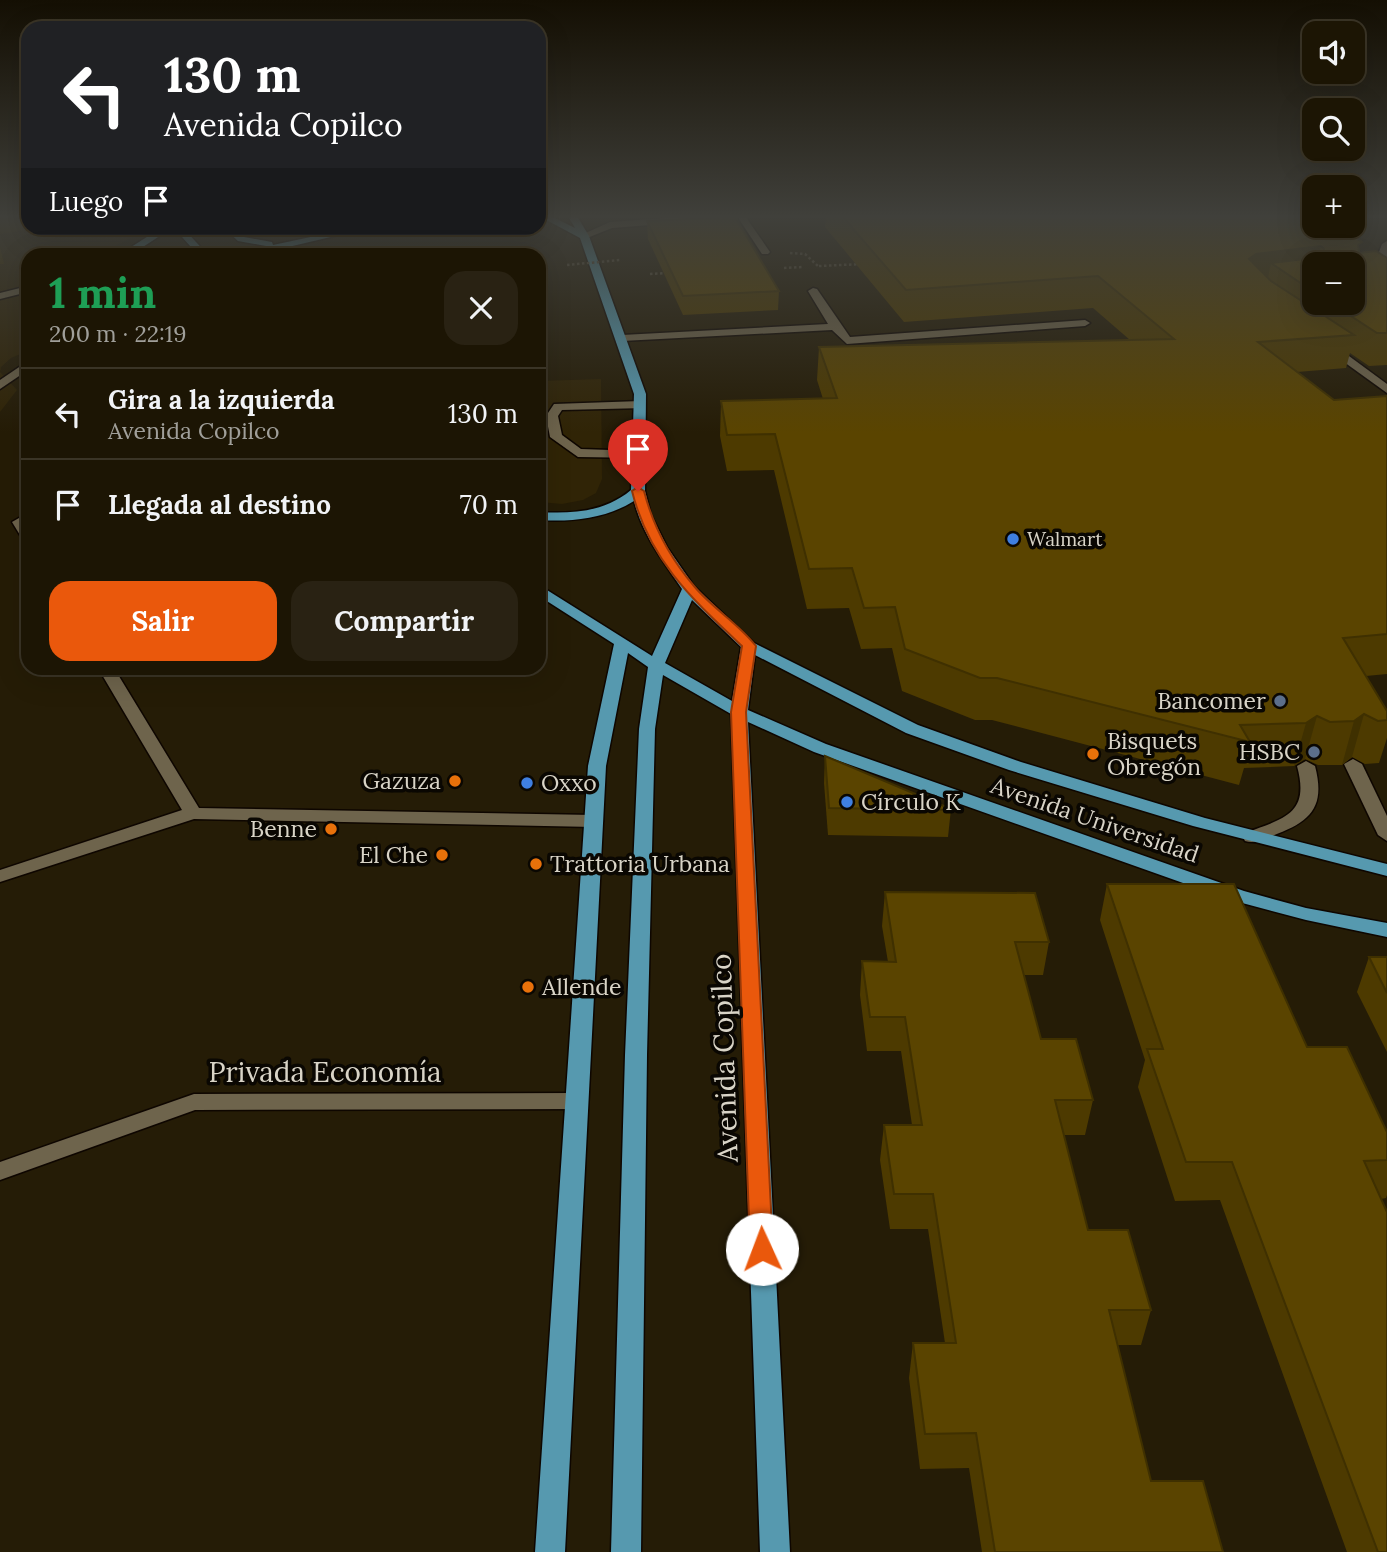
<!DOCTYPE html>
<html lang="es">
<meta charset="utf-8">
<style>
:root{--surface:#1c1504;--page:#292213;--text:#f1f3f6;--muted:#a09f9a;--line:#3a3426;--accent:#ea580c}
body{margin:0;font-family:Lora,serif;background:var(--page);color:var(--text);height:100vh;display:flex;flex-direction:column;font-size:26px;white-space:nowrap}
*{box-sizing:border-box;margin:0}
p{font-size:23px;color:var(--muted)}
.icon{flex:none;width:38px;height:38px;fill:none;stroke:currentColor;stroke-width:2;stroke-linecap:round;stroke-linejoin:round}
.map{position:relative;flex:1;overflow:hidden}
.side{position:absolute;left:21px;top:248px;width:525px;height:427px;display:flex;flex-direction:column;background:var(--surface);border-radius:21px;box-shadow:0 7px 28px #0002,0 0 0 2px var(--line)}
.side>*{flex:none}
.banner{position:absolute;left:21px;top:21px;width:525px;height:214px;border-radius:21px;box-shadow:0 7px 28px #0002,0 0 0 2px var(--line);background:#202124;color:#fff;overflow:hidden}
.tools{position:absolute;left:1302px;top:21px;display:grid;gap:14px}
.tools a{display:grid;place-items:center;width:63px;height:63px;border-radius:14px;background:var(--surface);box-shadow:0 7px 28px #0002,0 0 0 2px var(--line);font-size:35px}
.pin{position:absolute;display:grid;place-items:center;width:60px;height:60px;color:#fff;margin:-72px -30px;border-radius:50% 50% 50% 0;rotate:-45deg;box-shadow:0 0 7px #0007}
.pin .icon{rotate:45deg}
.me{position:absolute;width:77px;margin:-38px;rotate:358deg;stroke-linejoin:round;filter:drop-shadow(0 0 5px #0008)}
.turn{display:flex;align-items:center;gap:24px;height:147px;padding:0 28px;font-size:32px}
.turn .icon{width:91px;height:91px;stroke-width:2.5}
.turn b{display:block;font-size:49px;line-height:60px}
.then{display:flex;align-items:center;height:66px;padding:0 28px;background:#0003;gap:14px;font-size:26px}
.round{display:grid;place-items:center;flex:none;width:74px;height:74px;border-radius:21px;background:var(--page)}
.headline{display:flex;align-items:center;justify-content:space-between;height:119px;padding:0 28px}
h1{font-size:42px;font-weight:700;line-height:52px;color:#1e9e55}
.action{display:flex;gap:14px;margin-top:auto;padding:14px 28px}
.action a{flex:1;height:80px;border-radius:21px;background:var(--accent);color:#fff;font-size:28px;font-weight:700;line-height:80px;text-align:center}
.action a+a{background:var(--page);color:var(--text)}
ul{padding:0;list-style:none}
li{display:flex;align-items:center;gap:21px;height:91px;padding:0 28px;border-top:2px solid var(--line)}
li div{flex:1}
li b{display:block;font-size:26px}
li em{font-style:normal}
.map>svg:first-child{display:block}
.built{fill:#302406}
.lines{fill:none;stroke-linecap:round;stroke-linejoin:round}
.minor-casing{stroke:#0e0600;stroke-width:3}
.major-casing{stroke:#0e0600;stroke-width:3}
.path{stroke:#5e5643;stroke-width:2.5;stroke-dasharray:2.5 2.5;stroke-linecap:butt}
.minor{fill:#6e644c;fill-rule:evenodd}
.major{fill:#5699af;fill-rule:evenodd}
.path-bridge{stroke:#5e5643;stroke-width:2.5;stroke-dasharray:2.5 2.5;stroke-linecap:butt}
.wall{fill:#4d3a00;fill-rule:evenodd}
.shaded-wall{fill:#3f3000}
.building{fill:#5a4400;stroke:#3f3000;stroke-width:2}
.route{fill:#ea580c;stroke:#983908;stroke-width:2}
.shop-dot{fill:#3f7fe0;stroke:#0a0702;stroke-width:2.5}
.service-dot{fill:#5c6f8a;stroke:#0a0702;stroke-width:2.5}
.food-dot{fill:#e8710a;stroke:#0a0702;stroke-width:2.5}
.labels{text-anchor:middle;stroke-width:7;stroke-linejoin:round;paint-order:stroke}
.far-poi-label{font-size:19px;fill:#d9d4c7;stroke:#0a0702;text-anchor:start}
.poi-label{font-size:23px;fill:#d9d4c7;stroke:#0a0702;text-anchor:end}
.street-label{font-size:23px;fill:#d9d4c7;stroke:#0a0702}
.near-street-label{font-size:28px;fill:#d9d4c7;stroke:#0a0702}
</style>
<div class="map">
<svg width="1387" height="1552" viewBox="0 0 1387 1552">
<rect width="100%" height="100%" fill="#251c06"/>
<!-- built -->
<g class="built">
<polygon points="0,216 28,228 138,228 142,232 98,255 28,256 28,351 11,358 1,367 0,372 17,390 0,412"/>
<polygon points="601,379 602,479 596,493 583,500 562,504 539,502 539,381"/>
</g>
<g class="lines">
<defs>
<g id="minor">
<polygon points="694,216 730,216 725,219 612,228 587,238 579,236 610,222"/>
<polygon points="737,216 745,216 770,252 768,254 762,254"/>
<polygon points="1387,241 1387,257 1379,277 1353,281 1353,275 1371,273 1382,244"/>
<polygon points="28,286 28,292 0,299 0,293"/>
<polygon points="813,288 817,289 850,337 1085,320 1090,323 1085,326 847,344 832,330 622,341 617,338 622,335 828,324 808,291"/>
<polygon points="1326,345 1334,345 1387,384 1387,393 1326,349"/>
<polygon points="28,361 28,370 0,389 0,380"/>
<polygon points="641,401 645,402 645,408 562,410 558,416 562,435 581,449 640,451 646,455 644,458 578,457 550,437 546,416 554,404"/>
<polygon points="19,518 24,519 28,526 28,541 23,540 12,522"/>
<polygon points="98,668 114,668 199,808 594,815 603,821 594,827 194,819 0,882 0,870 182,810"/>
<polygon points="1353,759 1362,764 1387,816 1387,841 1378,835 1344,764"/>
<path d="M1306,761L1315,766C1326,808 1310,822 1272,836C1263,839 1255,844 1245,841L1243,837L1245,833C1285,818 1310,814 1297,766Z"/>
<polygon points="577,1093 585,1095 588,1101 585,1107 577,1109 195,1110 0,1180 0,1162 194,1094"/>
</g>
<g id="major">
<path d="M539,216H551L575,228L568,216H577L589,236L646,394L645,491L651,515L667,547L694,586L754,643L918,725L1021,762L1205,818L1387,864V876L1193,826L1009,770L906,733L755,655L748,710L826,744L1244,891L1306,908L1387,923V937L1306,920L1231,900L814,752L748,722L790,1552H760L731,714L663,675L655,729L647,1055L641,1552H611L625,1055L639,729L648,667L628,653L606,766L565,1552H535L588,766L614,644L539,596V585L652,656L682,589C663,561 642,534 634,501C605,519 572,522 539,520V512C572,514 605,512 631,490L634,394L580,238ZM692,600L741,647L732,701L665,663Z"/>
<polygon points="161,228 172,228 129,256 117,256"/>
<polygon points="174,228 183,228 209,256 199,256"/>
<polygon points="224,228 233,228 244,237 272,242 273,245 353,228 369,228 250,256 230,256 266,246 238,241"/>
</g>
</defs>
<!-- minor casing -->
<use href="#minor" class="minor-casing"/>
<!-- major casing -->
<use href="#major" class="major-casing"/>
<!-- path -->
<g class="path">
<polyline points="790,253 805,254 819,267"/>
<polyline points="819,266 863,264"/>
<polyline points="784,268 803,267"/>
<polyline points="650,274 667,273"/>
</g>
<!-- minor -->
<use href="#minor" class="minor"/>
<!-- major -->
<use href="#major" class="major"/>
<!-- path-bridge -->
<polyline class="path-bridge" points="567,265 620,260"/>
</g>
<!-- wall -->
<g class="wall">
<path d="M826,216H1314V226H1350L1349,234L1359,253L1387,258V365L1369,366L1350,353L1346,368L1297,372L1334,400L1387,396V674L1366,676L1387,711V738L1379,763L1365,764L1352,757L1342,765H1318L1305,759L1294,766L1244,768L1239,785L992,720H975L902,691L892,648L861,649L849,608L807,609L774,470L727,471L720,436L721,401L823,399L817,380L819,347L1130,340L1093,308L904,322L825,227ZM1314,264L1353,303H1314Z"/>
<polygon points="647,221 779,291 778,310 683,315 648,239"/>
<polygon points="825,756 951,809 948,837 828,835 824,783"/>
<polygon points="1107,884 1307,1047 1387,1132 1387,1195 1386,1198 1381,1199 1387,1552 1347,1552 1220,1200 1175,1201 1138,1087 1145,1060 1100,920"/>
<polygon points="885,892 1049,942 1043,975 1024,975 1041,1039 1093,1100 1085,1135 1064,1135 1088,1230 1151,1310 1141,1345 1117,1345 1151,1481 1223,1552 982,1552 969,1468 920,1469 909,1378 913,1343 945,1343 928,1229 890,1229 880,1160 884,1125 912,1125 901,1051 867,1051 860,995 862,961 888,962 882,926"/>
<polygon points="1369,957 1387,957 1387,1052 1357,992"/>
</g>
<!-- shaded-wall -->
<g class="shaded-wall">
<polygon points="0,216 28,216 28,228 40,228 0,234"/>
<polygon points="1321,246 1316,264 1271,263 1267,282 1249,259 1256,254"/>
<polygon points="0,247 4,264 0,264"/>
<polygon points="1364,714 1352,757 1342,765 1354,721"/>
<polygon points="1317,716 1305,759 1294,766 1306,723"/>
</g>
<!-- building -->
<g class="building">
<polygon points="842,216 1314,216 1314,226 1336,226 1362,242 1358,245 1359,253 1376,251 1387,258 1387,333 1377,333 1331,303 1353,303 1353,264 1314,264 1314,292 1271,263 1321,257 1324,249 1321,246 1256,254 1249,259 1271,281 1354,335 1258,342 1334,400 1387,396 1387,634 1343,638 1387,711 1387,720 1378,721 1364,714 1354,721 1330,722 1317,716 1306,723 1240,725 1250,742 997,678 980,678 905,649 895,607 864,608 852,568 809,569 775,434 727,435 721,401 837,398 819,347 1174,339 1098,276 906,290"/>
<polygon points="735,217 779,291 683,296 647,221"/>
<polygon points="825,756 951,809 951,810 829,808"/>
<polygon points="1107,884 1234,884 1307,1047 1347,1047 1387,1132 1387,1160 1364,1161 1387,1212 1387,1552 1378,1552 1232,1162 1186,1162 1147,1049 1163,1049"/>
<polygon points="885,892 1035,893 1049,942 1015,942 1041,1039 1076,1039 1093,1100 1055,1100 1088,1230 1128,1230 1151,1310 1109,1310 1151,1481 1203,1481 1223,1552 995,1552 976,1433 925,1434 913,1343 956,1343 933,1194 894,1194 884,1125 922,1125 905,1017 870,1017 862,961 896,962"/>
<polygon points="1369,957 1387,957 1387,993"/>
</g>
<!-- sky -->
<linearGradient id="sky" x2="0" y2="1"><stop stop-color="#140f03"/><stop offset="0.5" stop-color="#40403b"/><stop offset="1" stop-color="#40403b" stop-opacity="0"/></linearGradient>
<rect width="1387" height="433" fill="url(#sky)"/>
<!-- route -->
<path class="route" d="M638,487L644,491C653,526 670,558 694,586C712,608 738,623 756,646L746,712L773,1249L770,1256L762,1259L754,1256L750,1249L731,712L742,646C692,599 649,560 632,491Z"/>
<!-- markers -->
<g class="shop-dot">
<circle cx="1013" cy="539" r="7"/>
<circle cx="527" cy="783" r="7"/>
<circle cx="847" cy="802" r="7"/>
</g>
<g class="service-dot">
<circle cx="1280" cy="701" r="7"/>
<circle cx="1314" cy="752" r="7"/>
</g>
<g class="food-dot">
<circle cx="1093" cy="754" r="7"/>
<circle cx="455" cy="781" r="7"/>
<circle cx="331" cy="829" r="7"/>
<circle cx="442" cy="855" r="7"/>
<circle cx="536" cy="864" r="7"/>
<circle cx="528" cy="987" r="7"/>
</g>
<g class="labels">
<!-- far-poi labels -->
<g class="far-poi-label">
<text x="1027" y="546">Walmart</text>
</g>
<!-- poi labels -->
<g class="poi-label">
<text x="1266" y="709">Bancomer</text>
<text x="1107" y="749" text-anchor="start">Bisquets<tspan x="1107" dy="26">Obregón</tspan></text>
<text x="1300" y="760">HSBC</text>
<text x="441" y="789">Gazuza</text>
<text x="541" y="791" text-anchor="start">Oxxo</text>
<text x="861" y="810" text-anchor="start">Círculo K</text>
<text x="317" y="837">Benne</text>
<text x="428" y="863">El Che</text>
<text x="550" y="872" text-anchor="start">Trattoria Urbana</text>
<text x="542" y="995" text-anchor="start">Allende</text>
</g>
<!-- street labels -->
<g class="street-label">
<text transform="translate(1095 820) rotate(19)" y="8">Avenida Universidad</text>
</g>
<!-- near-street labels -->
<g class="near-street-label">
<text transform="translate(724 1058) rotate(-92)" y="10">Avenida Copilco</text>
<text x="325" y="1082">Privada Economía</text>
</g>
</g>
</svg>
<div class="tools">
<a><svg class="icon" aria-label="sound" viewBox="0 0 24 24"><path d="M4 9h4l5-4v14l-5-4H4zM17 9q2 3 0 6"/></svg></a>
<a><svg class="icon" aria-label="search" viewBox="0 0 24 24"><circle cx="10" cy="10" r="6"/><path d="M15 15l6 6"/></svg></a>
<a>+</a>
<a>−</a>
</div>
<div class="pin" style="left:638px;top:491px;background:#d93025"><svg class="icon" aria-label="arrive" viewBox="0 0 24 24"><path d="M6 21V4h12l-3 4 3 4H6"/></svg></div>
<svg class="me" style="left:762px;top:1249px" viewBox="-20 -20 40 40"><circle r="19" fill="#fff"/><path d="M0-13L10 11 0 6-10 11z" fill="#ea580c"/></svg>
<div class="banner">
<div class="turn"><svg class="icon" aria-label="left" viewBox="0 0 24 24"><path d="M17 20v-9H6M10 6l-5 5 5 5"/></svg><div><b>130 m</b>Avenida Copilco</div></div>
<div class="then">Luego<svg class="icon" aria-label="arrive" viewBox="0 0 24 24"><path d="M6 21V4h12l-3 4 3 4H6"/></svg></div>
</div>
<section class="side">
<div class="headline"><div><h1>1 min</h1><p>200 m · 22:19</p></div><a class="round"><svg class="icon" aria-label="close" viewBox="0 0 24 24"><path d="M6 6l12 12M18 6L6 18"/></svg></a></div>
<ul>
<li><svg class="icon" aria-label="left" viewBox="0 0 24 24"><path d="M17 20v-9H6M10 6l-5 5 5 5"/></svg><div><b>Gira a la izquierda</b><p>Avenida Copilco</p></div><em>130 m</em></li>
<li><svg class="icon" aria-label="arrive" viewBox="0 0 24 24"><path d="M6 21V4h12l-3 4 3 4H6"/></svg><div><b>Llegada al destino</b></div><em>70 m</em></li>
</ul>
<div class="action"><a>Salir</a><a>Compartir</a></div>
</section>
</div>
